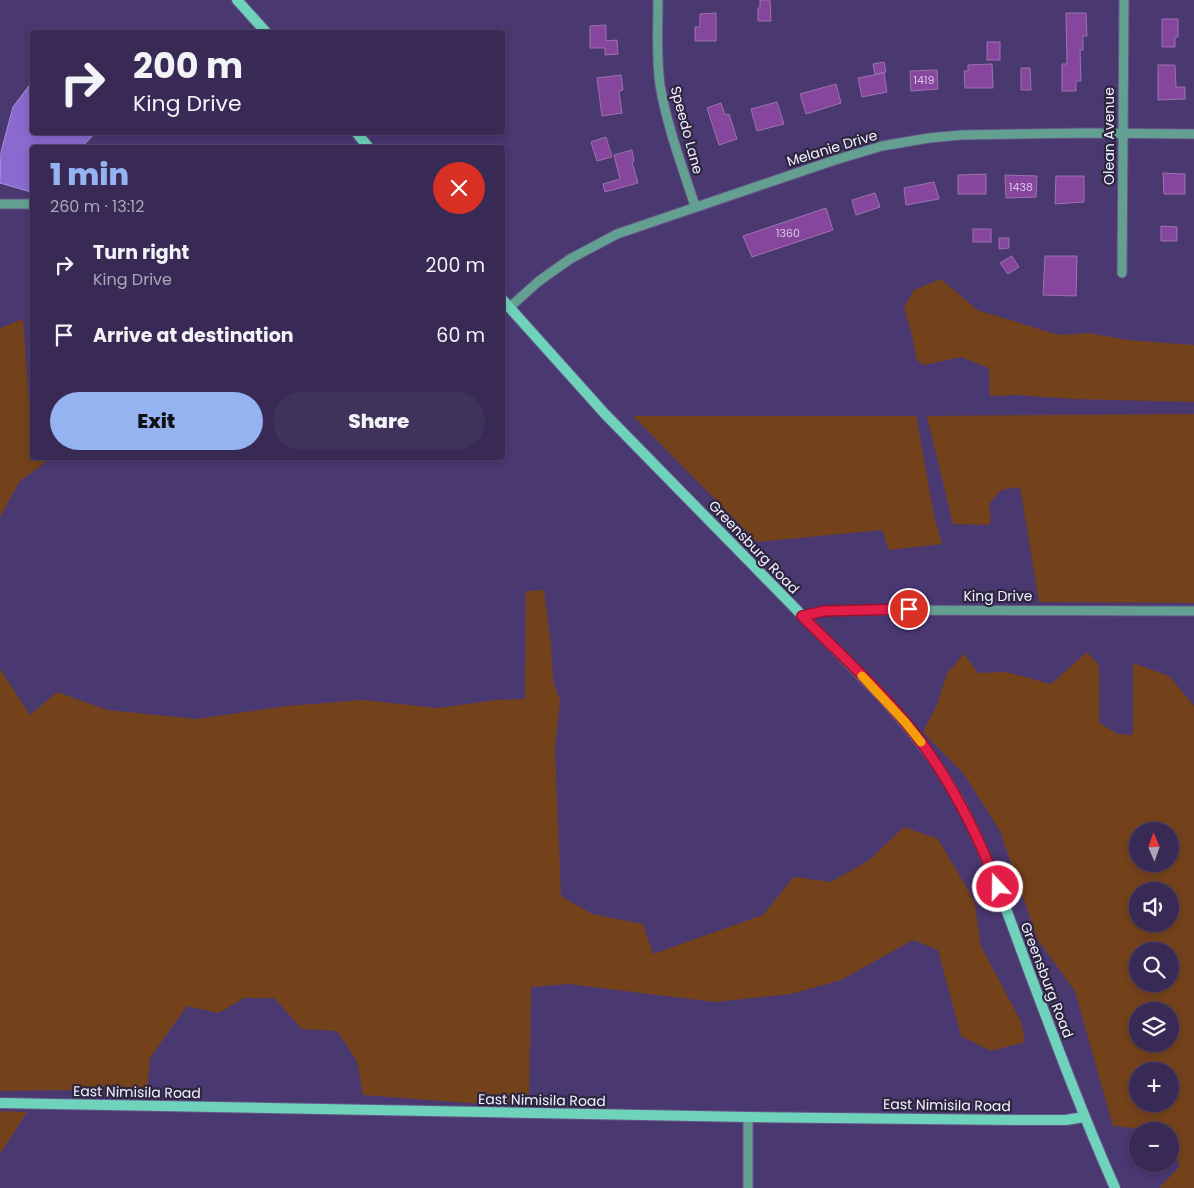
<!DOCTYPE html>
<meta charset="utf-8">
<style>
:root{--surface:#382a55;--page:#3f325b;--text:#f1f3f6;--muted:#aba7b9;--line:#52466c;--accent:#95b2f1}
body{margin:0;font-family:Poppins,sans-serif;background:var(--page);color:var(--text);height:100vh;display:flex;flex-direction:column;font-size:19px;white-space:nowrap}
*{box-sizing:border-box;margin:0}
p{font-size:16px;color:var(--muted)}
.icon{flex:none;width:28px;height:28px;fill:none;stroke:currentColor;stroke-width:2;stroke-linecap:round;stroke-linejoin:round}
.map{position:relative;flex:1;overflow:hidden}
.panel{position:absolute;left:30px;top:145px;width:475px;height:315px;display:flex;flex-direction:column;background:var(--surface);border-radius:5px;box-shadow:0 2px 8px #0003,0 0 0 1px var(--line)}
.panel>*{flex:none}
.top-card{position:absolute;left:30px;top:30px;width:475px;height:105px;border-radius:5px;box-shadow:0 2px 8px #0003,0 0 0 1px var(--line);background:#382a55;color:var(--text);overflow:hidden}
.needle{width:32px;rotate:358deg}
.fabs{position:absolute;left:1129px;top:822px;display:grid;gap:10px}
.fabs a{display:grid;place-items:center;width:50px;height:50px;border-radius:50%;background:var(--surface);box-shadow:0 2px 8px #0003,0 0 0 1px var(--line);font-size:25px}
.pin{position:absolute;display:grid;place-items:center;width:42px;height:42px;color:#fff;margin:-21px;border:2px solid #fff;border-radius:50%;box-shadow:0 1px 5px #0007}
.me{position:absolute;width:55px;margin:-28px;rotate:339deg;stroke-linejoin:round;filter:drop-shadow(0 0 4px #0008)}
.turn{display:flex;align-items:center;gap:18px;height:105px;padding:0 20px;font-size:22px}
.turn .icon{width:65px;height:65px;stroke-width:2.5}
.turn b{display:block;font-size:35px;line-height:42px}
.round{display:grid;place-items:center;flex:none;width:52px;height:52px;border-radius:26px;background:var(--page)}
.overview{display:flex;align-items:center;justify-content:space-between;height:85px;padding:0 20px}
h1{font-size:30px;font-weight:800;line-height:38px;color:var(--accent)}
.action{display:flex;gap:10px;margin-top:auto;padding:10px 20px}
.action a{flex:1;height:58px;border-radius:30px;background:var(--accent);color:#111;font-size:20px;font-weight:800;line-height:58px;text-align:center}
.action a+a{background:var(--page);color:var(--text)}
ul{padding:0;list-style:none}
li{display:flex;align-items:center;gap:15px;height:70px;padding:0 20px}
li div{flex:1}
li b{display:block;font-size:19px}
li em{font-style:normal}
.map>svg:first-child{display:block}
.green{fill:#73421b;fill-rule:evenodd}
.water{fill:#8a6ace;stroke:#aa92dc}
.building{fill:#86469e;stroke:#9c73ac}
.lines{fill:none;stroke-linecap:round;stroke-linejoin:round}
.street-casing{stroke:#655588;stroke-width:11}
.secondary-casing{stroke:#655588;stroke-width:12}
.street{stroke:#64a091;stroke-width:9}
.secondary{stroke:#6fd3bb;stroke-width:10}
.route-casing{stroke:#92132f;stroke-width:12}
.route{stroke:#e11d48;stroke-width:9}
.slow{stroke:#f59e0b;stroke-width:9}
.labels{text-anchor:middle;stroke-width:4.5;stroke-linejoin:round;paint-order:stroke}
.number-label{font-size:11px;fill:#d8c6e6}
.street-label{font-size:14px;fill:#f3f0fe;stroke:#2d2640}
</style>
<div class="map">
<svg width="1194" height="1188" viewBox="0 0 1194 1188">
<rect width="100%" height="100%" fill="#4a3871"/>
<!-- green -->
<g class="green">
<polygon points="941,279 977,310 1059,335 1089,333 1127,340 1194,345 1194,402 1074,399 1016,395 990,396 989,368 961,357 924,365 917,361 912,335 904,308 914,290"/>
<polygon points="23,319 29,400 32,410 32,458 49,458 50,459 20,481 0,517 0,328"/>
<polygon points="1194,414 1194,603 1039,602 1020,487 1001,490 989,504 991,520 989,525 953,524 927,416"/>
<polygon points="633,416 916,416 935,520 942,544 889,550 882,530 757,542"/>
<polygon points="544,590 551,645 553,681 560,700 555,748 561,896 592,914 643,924 653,954 763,915 794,877 831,882 868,861 904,827 938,839 974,900 981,946 1021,1022 1025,1042 991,1051 961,1036 938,950 913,940 841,980 791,994 715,1002 568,984 531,987 529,1104 468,1103 363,1095 357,1061 337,1031 302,1029 274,998 244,998 219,1013 187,1006 150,1058 147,1089 0,1091 0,669 30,715 57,692 107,710 196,719 287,706 363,700 437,708 497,700 525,699 526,591"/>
<path d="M1087,652L1099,665V723L1118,734L1133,735V663L1169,676L1194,706V1188H1159L1180,1166L1170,1145V1131H1156L1154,1130L1113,1126L1075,991L1038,940L1000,831L964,774L923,732L937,705L947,673L964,654L978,673L1006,672L1051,684ZM1170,831V864H1138V831ZM1170,891V924H1138V891ZM1170,951V984H1138V951ZM1170,1011V1044H1138V1011ZM1138,1071H1170V1104H1138Z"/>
<polygon points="0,1111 27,1112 0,1154"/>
</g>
<!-- water -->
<polygon class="water" points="32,82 32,132 95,133 82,147 32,148 32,192 31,192 0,183 1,152 13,107"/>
<!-- building -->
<g class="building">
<polygon points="760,0 770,0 771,21 758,21 758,8 760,8"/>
<polygon points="716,13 716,41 695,41 695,27 700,27 700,14"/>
<polygon points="1066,13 1086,13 1087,36 1083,36 1083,50 1080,50 1081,81 1076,81 1076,91 1062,91 1062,64 1067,64"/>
<polygon points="1162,19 1178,19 1178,37 1175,37 1175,47 1162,47"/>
<polygon points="606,25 606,41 617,40 618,54 605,55 605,48 590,48 590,26"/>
<rect x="987" y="42" width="13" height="18"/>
<polygon points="884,62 886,72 875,74 873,64"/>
<polygon points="992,64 993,88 965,88 964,71 968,71 968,65"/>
<polygon points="1158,65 1175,65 1176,87 1185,87 1185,99 1158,100"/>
<polygon points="1021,68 1030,68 1031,90 1021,90"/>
<polygon points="937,70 938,89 911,91 910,71"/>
<polygon points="884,73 887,92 862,97 858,78"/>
<polygon points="621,75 623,90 619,91 622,113 602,116 597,78"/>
<polygon points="836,84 841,103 806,114 800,94"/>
<polygon points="777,102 784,124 757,131 751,109"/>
<polygon points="721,103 725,115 729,114 737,139 719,145 707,108"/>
<polygon points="606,137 612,157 597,161 591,142"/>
<polygon points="632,150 634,161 632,162 638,183 605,192 603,184 620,179 614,155"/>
<polygon points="1163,173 1185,174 1185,194 1164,194"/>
<polygon points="986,174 986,194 958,194 958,175"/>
<polygon points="1005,175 1037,176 1036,197 1006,198"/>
<polygon points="1056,176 1084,176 1084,202 1055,204"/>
<polygon points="934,182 939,199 906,205 904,188"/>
<polygon points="875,193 880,207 856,215 852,200"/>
<polygon points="826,208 833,230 752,257 743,236"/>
<polygon points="1161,226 1177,227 1177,241 1161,241"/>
<rect x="973" y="229" width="18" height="13"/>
<polygon points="999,238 1009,238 1009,248 999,249"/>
<polygon points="1012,256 1019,267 1008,274 1000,263"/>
<polygon points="1045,256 1077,256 1076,296 1043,295"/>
</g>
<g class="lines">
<defs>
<g id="street">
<path d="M658,0C658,28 656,57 660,85C667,126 682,166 695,206"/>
<polyline points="0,204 32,204"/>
<polyline points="1122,273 1124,0"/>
<polyline points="510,307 539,281 570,259 617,234 835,160 882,146 929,138 961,135 1086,133 1194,134"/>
<polyline points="802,616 824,611 846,610 1194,611"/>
<polyline points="748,1188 748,1117"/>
</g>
<g id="secondary">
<polyline points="237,0 266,32"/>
<polyline points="356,132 369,148"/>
<path d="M502,299L605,414L884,699C912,730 938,763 958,799C988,855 1008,915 1030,974C1057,1046 1084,1118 1115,1188"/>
<polyline points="0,1103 748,1117 1015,1120 1066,1120 1084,1117"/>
</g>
</defs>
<!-- street casing -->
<use href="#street" class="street-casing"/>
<!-- secondary casing -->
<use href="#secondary" class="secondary-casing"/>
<!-- street -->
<use href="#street" class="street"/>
<!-- secondary -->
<use href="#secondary" class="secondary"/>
</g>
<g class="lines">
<defs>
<path id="route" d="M909,609L824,611L802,616C844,658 889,698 924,746C955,789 979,838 998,887"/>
</defs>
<!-- route casing -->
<use href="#route" class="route-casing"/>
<!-- route -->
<use href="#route" class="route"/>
<!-- slow -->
<polyline class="slow" points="862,676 905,722 921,742"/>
</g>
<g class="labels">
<!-- number labels -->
<g class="number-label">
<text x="924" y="84">1419</text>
<text x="1021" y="191">1438</text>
<text x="788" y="237">1360</text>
</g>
<!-- street labels -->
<g class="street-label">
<text transform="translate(687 130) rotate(75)" y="5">Speedo Lane</text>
<text transform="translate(1109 136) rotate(-90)" y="5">Olean Avenue</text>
<text transform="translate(832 148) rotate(-17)" y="5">Melanie Drive</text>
<text transform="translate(754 547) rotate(46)" y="5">Greensburg Road</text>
<text x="998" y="601">King Drive</text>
<text transform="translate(1047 980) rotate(69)" y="5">Greensburg Road</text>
<text transform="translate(137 1092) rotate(1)" y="5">East Nimisila Road</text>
<text transform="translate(542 1100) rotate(1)" y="5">East Nimisila Road</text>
<text transform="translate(947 1105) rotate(1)" y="5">East Nimisila Road</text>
</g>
</g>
</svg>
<div class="fabs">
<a><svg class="needle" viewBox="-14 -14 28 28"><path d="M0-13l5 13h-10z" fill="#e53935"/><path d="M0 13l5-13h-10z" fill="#aba7b9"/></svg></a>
<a><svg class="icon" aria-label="sound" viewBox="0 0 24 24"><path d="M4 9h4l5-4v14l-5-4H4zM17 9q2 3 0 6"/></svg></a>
<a><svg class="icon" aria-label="search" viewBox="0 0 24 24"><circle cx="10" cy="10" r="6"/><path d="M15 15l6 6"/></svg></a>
<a><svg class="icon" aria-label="layers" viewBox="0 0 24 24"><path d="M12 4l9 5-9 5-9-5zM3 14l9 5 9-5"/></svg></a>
<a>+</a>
<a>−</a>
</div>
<div class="pin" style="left:909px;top:609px;background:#d93025"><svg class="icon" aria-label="arrive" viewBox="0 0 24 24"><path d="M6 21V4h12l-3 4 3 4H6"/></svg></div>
<svg class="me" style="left:998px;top:887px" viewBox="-20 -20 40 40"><circle r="17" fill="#e11d48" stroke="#fff" stroke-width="3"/><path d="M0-11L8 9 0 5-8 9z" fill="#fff"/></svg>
<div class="top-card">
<div class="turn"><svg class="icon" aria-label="right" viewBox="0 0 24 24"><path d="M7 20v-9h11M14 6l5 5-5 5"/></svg><div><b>200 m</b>King Drive</div></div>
</div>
<section class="panel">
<div class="overview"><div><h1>1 min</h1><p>260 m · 13:12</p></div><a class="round" style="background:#d93025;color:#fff"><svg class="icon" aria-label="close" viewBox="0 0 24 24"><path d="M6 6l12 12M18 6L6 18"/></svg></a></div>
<ul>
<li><svg class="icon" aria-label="right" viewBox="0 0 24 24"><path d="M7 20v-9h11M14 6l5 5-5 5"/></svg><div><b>Turn right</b><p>King Drive</p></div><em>200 m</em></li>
<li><svg class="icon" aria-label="arrive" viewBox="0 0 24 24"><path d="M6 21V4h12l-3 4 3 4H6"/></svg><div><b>Arrive at destination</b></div><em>60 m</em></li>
</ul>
<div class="action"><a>Exit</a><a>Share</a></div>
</section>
</div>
